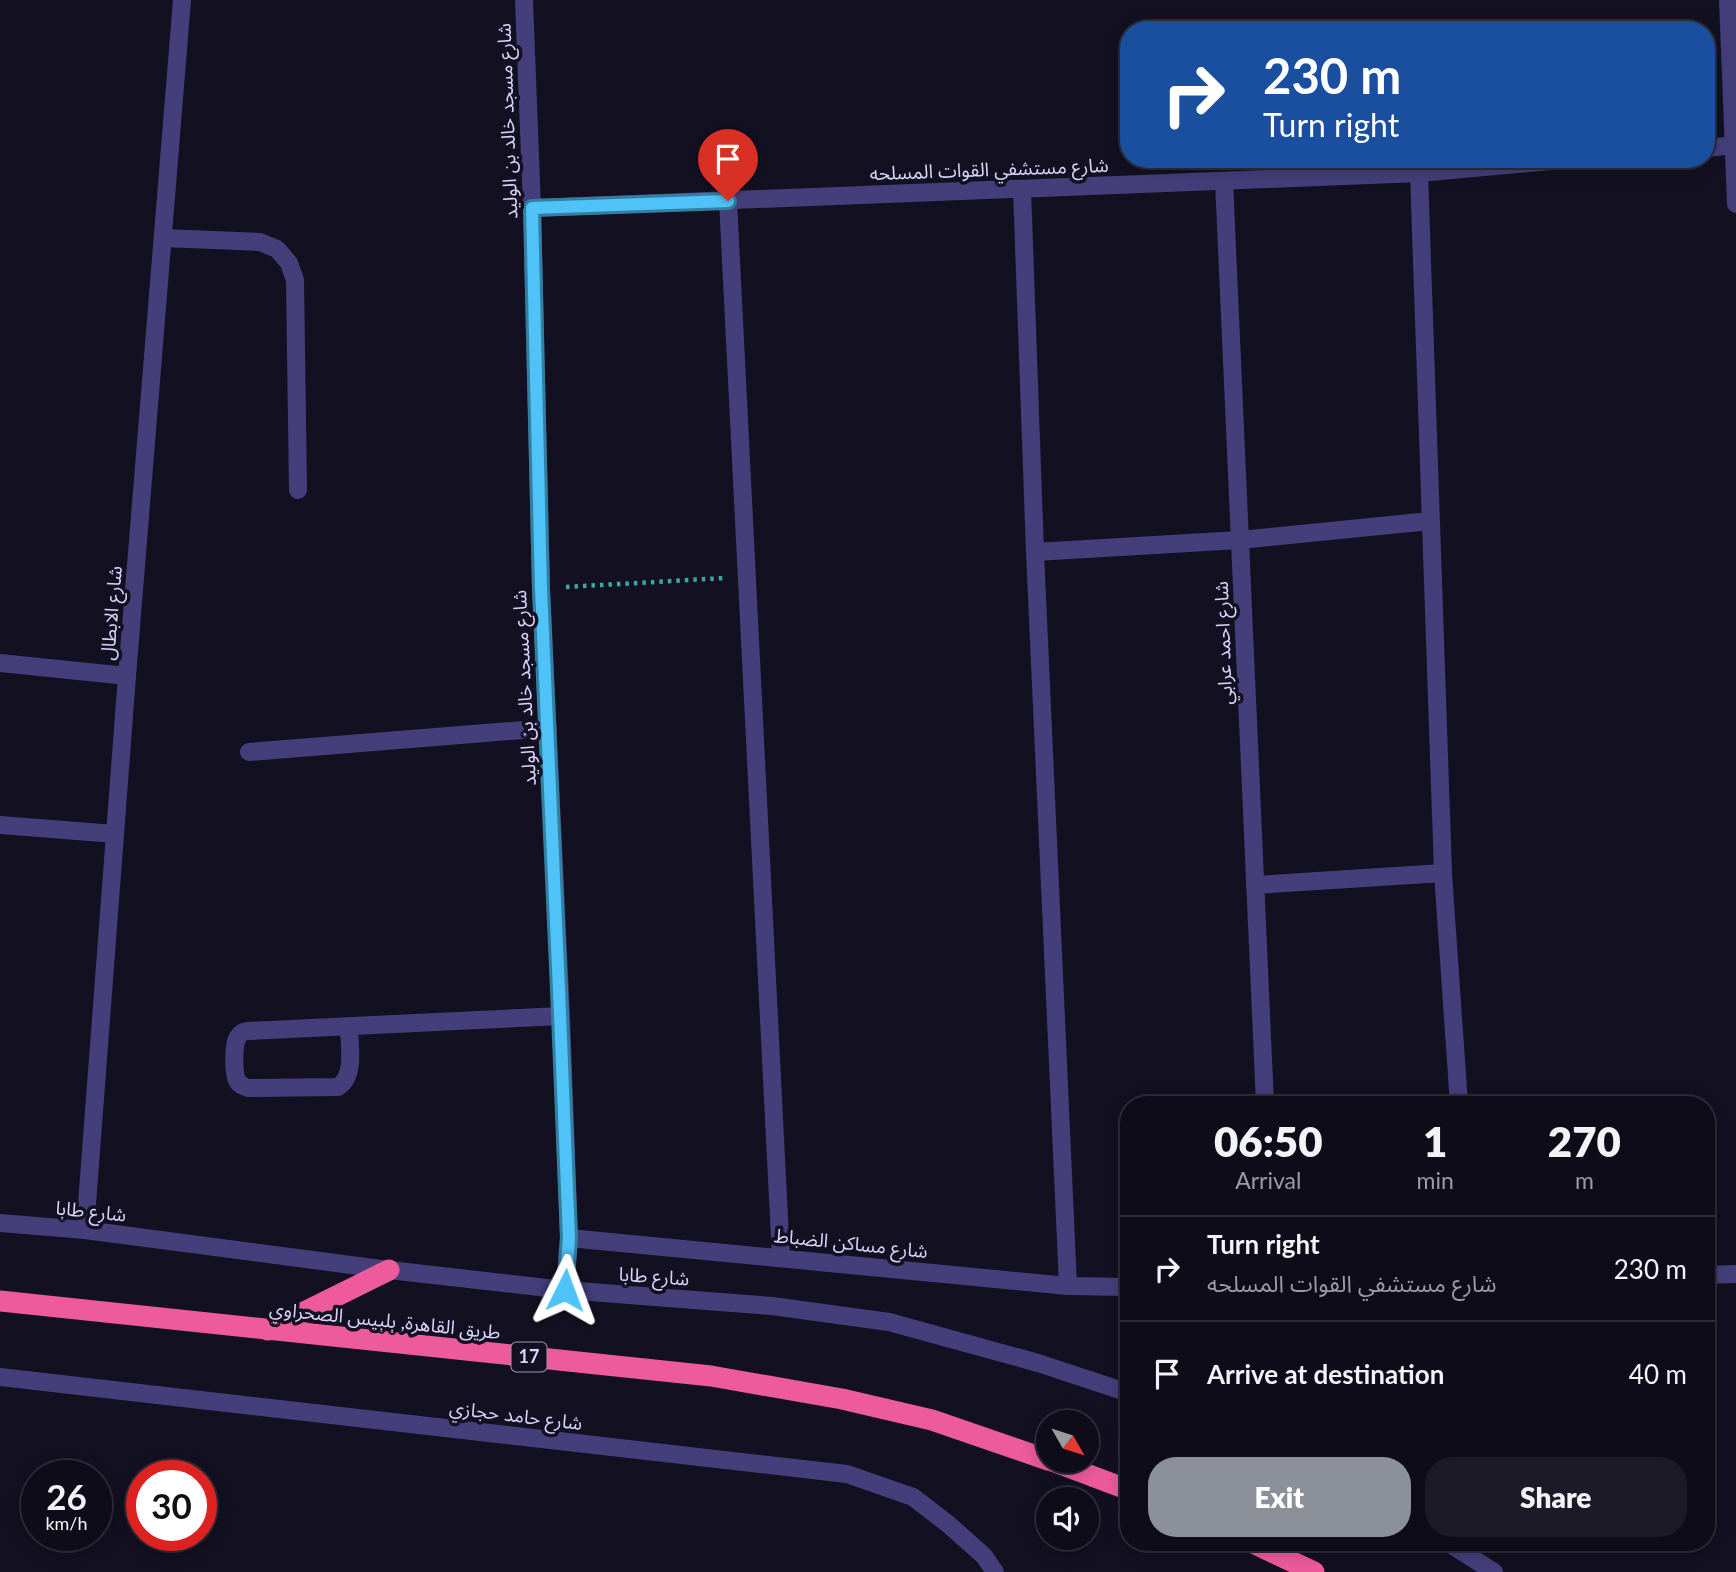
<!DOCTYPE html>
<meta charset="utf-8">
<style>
:root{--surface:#0e0c19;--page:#1c1a26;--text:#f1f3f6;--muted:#9b9ba2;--line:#2e2c38;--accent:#8c9099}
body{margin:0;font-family:Lato,"Noto Sans Arabic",sans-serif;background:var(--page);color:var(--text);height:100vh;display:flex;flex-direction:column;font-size:26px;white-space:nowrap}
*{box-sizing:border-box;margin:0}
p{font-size:23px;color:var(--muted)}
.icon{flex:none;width:38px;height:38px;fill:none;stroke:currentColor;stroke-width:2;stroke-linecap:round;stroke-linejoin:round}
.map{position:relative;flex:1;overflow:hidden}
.side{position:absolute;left:1120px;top:1096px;width:595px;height:455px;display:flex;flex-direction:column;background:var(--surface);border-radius:28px;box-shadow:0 4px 18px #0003,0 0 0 2px var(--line)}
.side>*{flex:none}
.top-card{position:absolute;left:1120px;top:21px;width:595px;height:147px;border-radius:28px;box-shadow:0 4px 18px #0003,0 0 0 2px var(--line);background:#1a4fa0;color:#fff;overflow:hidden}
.needle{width:46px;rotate:129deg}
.buttons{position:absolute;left:1036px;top:1410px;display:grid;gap:14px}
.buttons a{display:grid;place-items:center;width:63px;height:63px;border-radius:50%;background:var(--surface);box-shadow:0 4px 18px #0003,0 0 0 2px var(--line);font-size:35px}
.speed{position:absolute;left:21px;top:1460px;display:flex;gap:14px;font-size:35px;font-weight:700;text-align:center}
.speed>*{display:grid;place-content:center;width:91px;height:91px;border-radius:50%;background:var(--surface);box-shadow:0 4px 18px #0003,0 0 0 2px var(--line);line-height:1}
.speed small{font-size:18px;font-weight:400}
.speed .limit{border:10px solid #d22;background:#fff;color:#111}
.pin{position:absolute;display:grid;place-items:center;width:60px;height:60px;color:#fff;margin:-72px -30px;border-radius:50% 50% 50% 0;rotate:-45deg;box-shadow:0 0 7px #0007}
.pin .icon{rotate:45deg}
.me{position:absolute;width:77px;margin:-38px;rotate:3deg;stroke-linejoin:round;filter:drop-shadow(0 0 5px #0008)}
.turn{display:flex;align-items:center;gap:24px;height:147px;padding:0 28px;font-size:32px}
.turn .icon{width:91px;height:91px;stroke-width:2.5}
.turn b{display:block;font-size:49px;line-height:60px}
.eta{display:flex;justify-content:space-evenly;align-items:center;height:119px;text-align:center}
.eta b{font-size:42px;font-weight:800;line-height:49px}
.action{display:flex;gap:14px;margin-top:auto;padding:14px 28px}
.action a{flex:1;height:80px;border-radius:28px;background:var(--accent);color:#fff;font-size:28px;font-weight:800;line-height:80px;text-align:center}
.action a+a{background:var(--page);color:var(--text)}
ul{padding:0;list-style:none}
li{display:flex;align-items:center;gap:21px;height:105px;padding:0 28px;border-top:2px solid var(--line)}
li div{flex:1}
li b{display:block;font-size:26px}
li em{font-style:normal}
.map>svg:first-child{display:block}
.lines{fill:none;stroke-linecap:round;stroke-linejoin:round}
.path{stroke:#3aa8a5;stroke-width:4.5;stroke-dasharray:3.5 5;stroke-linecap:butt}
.minor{stroke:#443f7b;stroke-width:18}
.highway{stroke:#ee5b9c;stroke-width:21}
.route-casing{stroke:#337fa1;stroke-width:18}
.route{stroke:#4fc3f7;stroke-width:12}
.labels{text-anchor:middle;stroke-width:7;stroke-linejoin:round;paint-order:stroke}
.shield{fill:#131021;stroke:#9e99ba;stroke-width:2}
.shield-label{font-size:18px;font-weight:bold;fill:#d9d4fb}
.street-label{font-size:19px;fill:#d9d4fb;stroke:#131021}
</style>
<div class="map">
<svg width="1736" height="1572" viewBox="0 0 1736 1572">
<rect width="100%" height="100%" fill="#131021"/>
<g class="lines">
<!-- path -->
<polyline class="path" points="566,587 725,578"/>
<!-- minor -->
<g class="minor">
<polyline points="524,0 532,208 541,589 561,1016 569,1238 565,1290"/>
<polyline points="1728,0 1736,204"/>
<polyline points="1706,148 1736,145"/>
<polyline points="1419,173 1443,873 1459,1104"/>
<polyline points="1224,181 1265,1104"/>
<polyline points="1022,189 1035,552 1068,1286"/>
<polyline points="728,201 781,1258"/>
<polyline points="532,208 1419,173 1574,159"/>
<polyline points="163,238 260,242 277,249 289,263 295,280 298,490"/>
<polyline points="1035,552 1240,540 1430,521"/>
<polyline points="0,663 127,676"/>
<polyline points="249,752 548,728"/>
<polyline points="0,825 115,834"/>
<polyline points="1255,885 1443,873"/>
<path d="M349,1026C349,1044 356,1076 338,1087L248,1088C244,1086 241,1086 238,1082C233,1076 233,1043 238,1037C241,1032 243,1032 248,1031L561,1016"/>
<polyline points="0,1223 85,1230 389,1270 565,1290 772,1306 889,1322 1038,1363 1129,1393"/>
<polyline points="85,1230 127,676 182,0"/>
<polyline points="569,1238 1068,1286 1129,1287"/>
<polyline points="1706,1275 1736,1274"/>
<polyline points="0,1377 847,1474 913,1497 948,1524 984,1556 995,1572"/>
<polyline points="1447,1542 1494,1572"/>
</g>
<!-- highway -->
<g class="highway">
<polyline points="0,1301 711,1376 842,1399 932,1420 1048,1460"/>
<polyline points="268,1330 389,1270"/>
<polyline points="1052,1461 1129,1490"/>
<polyline points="1251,1542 1314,1572"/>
</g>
</g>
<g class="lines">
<defs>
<polyline id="route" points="565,1290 569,1238 559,990 541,589 532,208 728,201"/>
</defs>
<!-- route casing -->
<use href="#route" class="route-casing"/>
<!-- route -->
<use href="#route" class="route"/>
</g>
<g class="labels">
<!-- shield labels -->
<rect class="shield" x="511.5" y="1342.5" width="35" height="29" rx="5"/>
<g class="shield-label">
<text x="529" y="1363">17</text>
</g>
<!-- street labels -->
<g class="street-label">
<text transform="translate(507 121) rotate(-92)" y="7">شارع مسجد خالد بن الوليد</text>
<text transform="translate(989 169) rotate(-2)" y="7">شارع مستشفي القوات المسلحه</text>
<text transform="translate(111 613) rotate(-85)" y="7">شارع الابطال</text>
<text transform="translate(1223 643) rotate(-92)" y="7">شارع احمد عرابي</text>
<text transform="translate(524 688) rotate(-93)" y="7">شارع مسجد خالد بن الوليد</text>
<text transform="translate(91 1211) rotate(6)" y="7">شارع طابا</text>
<text transform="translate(851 1243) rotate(6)" y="7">شارع مساكن الضباط</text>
<text transform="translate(654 1276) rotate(4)" y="7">شارع طابا</text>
<text transform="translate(385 1320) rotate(6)" y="7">طريق القاهرة, بلبيس الصحراوي</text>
<text transform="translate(516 1415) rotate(7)" y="7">شارع حامد حجازي</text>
</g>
</g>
</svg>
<div class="buttons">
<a><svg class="needle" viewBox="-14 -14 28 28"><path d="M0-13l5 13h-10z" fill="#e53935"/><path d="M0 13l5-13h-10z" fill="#9b9ba2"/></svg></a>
<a><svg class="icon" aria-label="sound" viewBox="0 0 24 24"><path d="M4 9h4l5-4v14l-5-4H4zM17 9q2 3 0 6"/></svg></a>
</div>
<div class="speed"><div>26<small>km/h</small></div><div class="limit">30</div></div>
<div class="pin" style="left:728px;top:201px;background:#d93025"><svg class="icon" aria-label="arrive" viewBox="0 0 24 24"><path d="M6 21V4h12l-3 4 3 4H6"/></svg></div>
<svg class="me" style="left:565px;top:1290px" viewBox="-20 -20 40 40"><path d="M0-17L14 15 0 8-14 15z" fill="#4fc3f7" stroke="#fff" stroke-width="4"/></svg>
<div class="top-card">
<div class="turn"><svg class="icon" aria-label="right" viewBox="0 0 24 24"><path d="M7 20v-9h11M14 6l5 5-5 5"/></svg><div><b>230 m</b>Turn right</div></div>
</div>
<section class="side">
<div class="eta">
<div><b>06:50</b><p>Arrival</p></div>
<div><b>1</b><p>min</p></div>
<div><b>270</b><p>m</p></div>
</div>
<ul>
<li><svg class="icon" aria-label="right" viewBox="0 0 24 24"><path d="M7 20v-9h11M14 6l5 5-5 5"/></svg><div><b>Turn right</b><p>شارع مستشفي القوات المسلحه</p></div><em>230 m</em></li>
<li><svg class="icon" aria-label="arrive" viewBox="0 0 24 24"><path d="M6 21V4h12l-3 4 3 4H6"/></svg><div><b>Arrive at destination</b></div><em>40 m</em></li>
</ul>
<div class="action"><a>Exit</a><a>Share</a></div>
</section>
</div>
